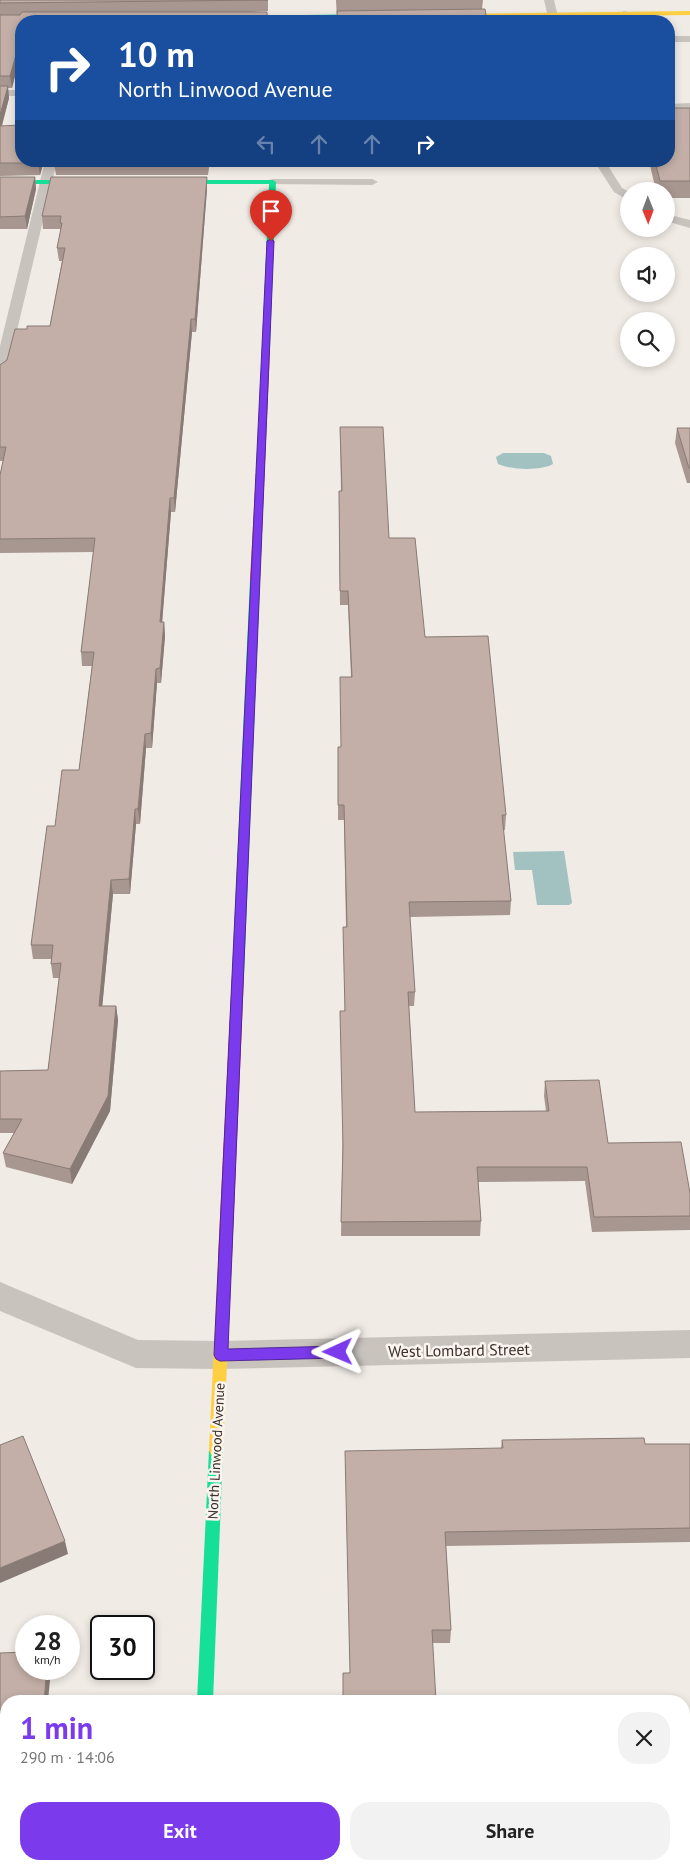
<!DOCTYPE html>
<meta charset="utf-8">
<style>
:root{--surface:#fff;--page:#f2f2f2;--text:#222;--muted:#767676;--accent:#7c3aed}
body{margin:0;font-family:"PT Sans",sans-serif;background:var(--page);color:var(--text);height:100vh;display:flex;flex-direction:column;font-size:19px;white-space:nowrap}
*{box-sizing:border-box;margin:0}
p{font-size:16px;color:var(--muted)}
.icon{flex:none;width:28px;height:28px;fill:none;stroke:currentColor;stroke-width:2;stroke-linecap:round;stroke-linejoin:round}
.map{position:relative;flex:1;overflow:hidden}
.details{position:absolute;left:0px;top:1695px;width:690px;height:175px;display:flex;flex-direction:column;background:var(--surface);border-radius:20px 20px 0 0;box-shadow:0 2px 8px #0003}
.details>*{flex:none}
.top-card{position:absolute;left:15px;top:15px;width:660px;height:152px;border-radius:20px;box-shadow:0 2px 8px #0003;background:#1a4fa0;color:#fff;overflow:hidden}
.needle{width:32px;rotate:179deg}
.buttons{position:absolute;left:620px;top:182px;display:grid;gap:10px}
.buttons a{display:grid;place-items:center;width:55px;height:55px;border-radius:50%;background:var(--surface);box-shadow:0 2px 8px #0003;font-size:25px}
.speed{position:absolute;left:15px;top:1615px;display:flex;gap:10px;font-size:25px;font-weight:700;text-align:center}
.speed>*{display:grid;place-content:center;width:65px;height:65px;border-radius:50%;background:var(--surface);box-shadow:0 2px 8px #0003;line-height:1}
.speed small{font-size:12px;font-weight:400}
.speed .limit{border:2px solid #111;border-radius:8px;background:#fff;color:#111}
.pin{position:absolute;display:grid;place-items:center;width:42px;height:42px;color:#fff;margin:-51px -21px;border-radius:50% 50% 50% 0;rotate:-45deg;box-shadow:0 0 5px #0007}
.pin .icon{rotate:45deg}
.me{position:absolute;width:55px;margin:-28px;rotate:269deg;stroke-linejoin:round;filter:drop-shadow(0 0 4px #0008)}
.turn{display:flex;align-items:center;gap:18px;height:105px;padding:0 20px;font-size:22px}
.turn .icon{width:65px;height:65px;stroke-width:2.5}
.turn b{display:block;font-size:35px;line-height:42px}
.lanes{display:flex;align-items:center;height:48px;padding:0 20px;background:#0003;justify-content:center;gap:25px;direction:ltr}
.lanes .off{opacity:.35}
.round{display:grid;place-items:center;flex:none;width:52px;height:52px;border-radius:20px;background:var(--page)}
.head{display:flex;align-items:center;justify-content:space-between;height:85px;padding:0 20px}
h1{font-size:30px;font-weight:700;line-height:38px;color:var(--accent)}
.action{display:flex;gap:10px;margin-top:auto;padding:10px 20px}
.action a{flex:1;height:58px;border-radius:20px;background:var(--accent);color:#fff;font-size:20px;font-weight:700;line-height:58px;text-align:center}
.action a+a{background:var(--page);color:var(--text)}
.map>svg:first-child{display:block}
.water{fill:#a1c2c1}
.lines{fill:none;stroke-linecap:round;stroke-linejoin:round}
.lane{fill:#c9c3be;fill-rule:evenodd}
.street{fill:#c9c3be;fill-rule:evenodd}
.fast{fill:#16e098;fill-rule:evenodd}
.slow{fill:#ffcf43;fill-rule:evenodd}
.jam{fill:#f24e42;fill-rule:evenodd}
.wall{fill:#a89690}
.shaded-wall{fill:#887a75}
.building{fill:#c3afa7;stroke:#887a75}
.route{fill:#7c3aed;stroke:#51269a}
.labels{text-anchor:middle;stroke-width:5;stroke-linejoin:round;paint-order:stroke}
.street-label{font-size:14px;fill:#3b302b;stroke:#fbf5ee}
.near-street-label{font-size:16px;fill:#3b302b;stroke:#fbf5ee}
</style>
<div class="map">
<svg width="690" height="1870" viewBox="0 0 690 1870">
<rect width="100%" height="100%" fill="#f0ebe5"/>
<!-- water -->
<g class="water">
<path d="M503,453H544L551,456L553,464C540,471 512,470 498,464L496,457Z"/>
<polygon points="564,851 572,903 569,905 537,905 532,870 515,870 513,852"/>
</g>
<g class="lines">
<!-- lane -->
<g class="lane">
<polygon points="544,0 554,0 559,21 549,21"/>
<polygon points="624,11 627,12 632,21 622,21 619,14"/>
<rect x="669" y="36" width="21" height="6"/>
<rect x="0" y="90" width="21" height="6"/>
<polygon points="690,103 690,109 669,110 669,104"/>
<polygon points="45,161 57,161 7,373 0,377 0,346"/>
<polygon points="594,161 605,161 622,188 629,192 629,201 614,192"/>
<polygon points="273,179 372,179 378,182 372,185 269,184 267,182 269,180"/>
<polygon points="666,214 690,220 690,228 666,221"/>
</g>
<!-- street -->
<g class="street">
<polygon points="0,1282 138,1340 220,1341 690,1330 690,1358 220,1369 136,1368 0,1311"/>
<rect x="178" y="1864" width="40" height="6"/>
</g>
<!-- fast -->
<g class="fast">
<polygon points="373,14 376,16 375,17 229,20 226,18 229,16"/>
<polygon points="0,180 88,180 91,182 88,184 0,184"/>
<polygon points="273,180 276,182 270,349 266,351 262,349 269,184 169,184 166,182 169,180"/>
<polygon points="255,577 260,580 244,975 238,979 232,975 250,580"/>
<polygon points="216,1444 221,1445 223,1450 213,1701 197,1701 209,1450 211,1445"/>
</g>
<!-- slow -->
<g class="slow">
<polygon points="690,11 690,15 449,18 446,16 449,14"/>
<polygon points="225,1253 230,1254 232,1258 223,1450 221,1455 216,1456 211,1455 209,1450 218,1258 220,1254"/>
</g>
<!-- jam -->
<g class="jam">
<polygon points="263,347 270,349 260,580 255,583 250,580"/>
<polygon points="238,971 244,975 232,1258 230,1262 225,1263 220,1262 218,1258 232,975"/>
</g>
</g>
<!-- wall -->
<g class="wall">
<polygon points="0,0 268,0 268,11 249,12 267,12 268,21 21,21 21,60 19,60 12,88 8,88 9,98 2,126 44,161 40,175 0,176"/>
<polygon points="336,0 483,0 482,9 487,21 337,21"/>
<polygon points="690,108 690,198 666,198 666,191 656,191 649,161 669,161"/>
<polygon points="209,161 208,175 56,175 54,163"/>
<polygon points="0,177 35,177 36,189 27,229 0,229"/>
<polygon points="207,177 207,189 196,332 192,332 175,512 171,512 162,622 164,622 165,636 161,683 157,683 152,748 146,748 140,824 136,824 130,894 113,894 102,1006 116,1006 118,1020 110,1111 72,1184 6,1167 3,1153 14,1133 0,1133 0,1071 48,1070 59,978 53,978 51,964 51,959 33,959 31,945 55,826 79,770 92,666 82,666 81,652 94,552 0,553 0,475 3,461 0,461 0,365 7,360 27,329 50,326 62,261 59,261 57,248 61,229 43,229 42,216"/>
<polygon points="340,427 389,538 425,637 506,815 505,830 503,830 511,901 510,915 410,917 415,992 414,1006 409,1006 415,1112 546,1111 544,1096 545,1081 608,1143 690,1193 690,1230 592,1232 585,1181 478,1182 481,1221 480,1236 341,1236 346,927 344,820 338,820 338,747 341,747 351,677 348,605 340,605 339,491 341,491"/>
<polygon points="677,428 690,428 690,483 687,483 675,443"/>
<polygon points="502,1440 645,1444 690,1444 690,1542 446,1546 451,1630 450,1643 433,1643 349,1673 501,1448"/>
</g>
<!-- shaded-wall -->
<g class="shaded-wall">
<polygon points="18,48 19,60 12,88 10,76"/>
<polygon points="8,86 9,98 0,132 0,115"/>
<polygon points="39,161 44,161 40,175 38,163"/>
<polygon points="208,161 209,161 208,175"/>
<polygon points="35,177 36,189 27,229 25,216"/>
<polygon points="207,177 207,189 196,332 195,319"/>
<polygon points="191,319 192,332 175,512 174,498"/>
<polygon points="170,498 171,512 161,636 160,622"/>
<polygon points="164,622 165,636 161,683 160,668"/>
<polygon points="156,669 157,683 152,748 151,733"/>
<polygon points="145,734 146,748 140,824 138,809"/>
<polygon points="135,809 136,824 130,894 129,879"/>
<polygon points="111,880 113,894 101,1020 99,1006"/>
<polygon points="116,1006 118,1020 110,1111 72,1184 70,1169"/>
<polygon points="65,1541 68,1554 0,1583 0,1568"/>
<polygon points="47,1669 51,1669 48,1701 44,1701"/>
<polygon points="30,1864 35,1864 34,1870 30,1870"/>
</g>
<!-- building -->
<g class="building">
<polygon points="0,0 268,0 0,3"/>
<polygon points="485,9 487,21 338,21 337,11"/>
<polygon points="22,12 267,12 267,21 21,21 21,48 18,48 10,76 0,76 0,15 20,15"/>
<polygon points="0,86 8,86 0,115"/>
<polygon points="669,108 690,108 690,181 660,181 655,161 669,161"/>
<polygon points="21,125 21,161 39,161 38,163 0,163 0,126"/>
<polygon points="55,161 208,161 208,163 54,163"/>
<polygon points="0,177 35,177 25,216 0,217"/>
<polygon points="51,177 207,177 195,319 191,319 174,498 170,498 160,622 164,622 160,668 156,669 151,733 145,734 138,809 135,809 129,879 111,880 99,1006 116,1006 108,1096 70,1169 3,1153 22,1119 0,1119 0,1071 48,1070 61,963 51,964 53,945 31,945 47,826 55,826 62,770 79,770 94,652 81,652 95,538 0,539 0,475 6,447 0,447 0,365 7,360 15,329 27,329 27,326 50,326 65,248 57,248 62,223 60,223 61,216 42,216"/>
<polygon points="340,427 383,427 389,538 415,538 425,637 488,636 506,815 502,815 511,901 409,902 415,992 408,992 415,1112 549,1111 545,1081 599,1080 608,1143 681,1142 690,1193 690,1216 594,1217 587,1167 477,1167 481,1221 341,1222 343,1146 340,1011 345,1011 343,927 347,927 344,805 338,805 338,747 341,747 340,677 352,677 348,591 340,591 339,491 342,491"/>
<polygon points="677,428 690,428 690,468 689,468"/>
<polygon points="23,1436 65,1541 0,1568 0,1445"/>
<polygon points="644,1438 645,1444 690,1444 690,1528 445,1532 451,1630 432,1630 436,1701 343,1701 343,1673 350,1673 345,1451 503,1448 502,1440"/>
<polygon points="26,1652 26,1669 47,1669 44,1701 6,1701 6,1864 30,1864 30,1870 0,1870 0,1653"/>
<polygon points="343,1864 485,1864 486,1870 343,1870"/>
</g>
<!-- route -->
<polygon class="route" points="271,239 274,241 228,1349 338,1346 343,1348 345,1352 343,1356 338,1358 220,1361 216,1359 214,1355 267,241"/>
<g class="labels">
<!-- street labels -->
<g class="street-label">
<text transform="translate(216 1451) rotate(-87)" y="5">North Linwood Avenue</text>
</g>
<!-- near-street labels -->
<g class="near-street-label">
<text transform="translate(459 1350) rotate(-1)" y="6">West Lombard Street</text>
</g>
</g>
</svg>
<div class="buttons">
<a><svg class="needle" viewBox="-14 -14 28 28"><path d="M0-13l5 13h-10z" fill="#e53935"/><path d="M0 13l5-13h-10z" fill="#767676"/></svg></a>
<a><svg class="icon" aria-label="sound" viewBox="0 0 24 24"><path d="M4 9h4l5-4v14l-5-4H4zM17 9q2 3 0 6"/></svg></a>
<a><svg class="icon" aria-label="search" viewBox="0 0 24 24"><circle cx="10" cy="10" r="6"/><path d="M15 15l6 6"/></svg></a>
</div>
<div class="speed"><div>28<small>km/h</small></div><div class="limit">30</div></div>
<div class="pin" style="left:271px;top:241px;background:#d93025"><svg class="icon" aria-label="arrive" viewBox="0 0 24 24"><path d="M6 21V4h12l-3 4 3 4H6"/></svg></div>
<svg class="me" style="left:338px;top:1352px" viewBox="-20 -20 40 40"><path d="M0-17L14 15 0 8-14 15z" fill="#7c3aed" stroke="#fff" stroke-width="4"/></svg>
<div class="top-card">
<div class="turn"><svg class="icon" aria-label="right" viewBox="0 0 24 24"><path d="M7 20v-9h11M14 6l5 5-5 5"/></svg><div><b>10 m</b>North Linwood Avenue</div></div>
<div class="lanes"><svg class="icon off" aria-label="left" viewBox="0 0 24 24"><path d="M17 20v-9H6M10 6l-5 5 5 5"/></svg><svg class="icon off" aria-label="ahead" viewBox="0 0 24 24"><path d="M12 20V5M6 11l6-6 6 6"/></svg><svg class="icon off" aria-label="ahead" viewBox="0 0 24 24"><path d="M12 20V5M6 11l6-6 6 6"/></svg><svg class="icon" aria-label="right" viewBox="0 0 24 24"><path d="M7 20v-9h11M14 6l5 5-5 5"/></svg></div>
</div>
<section class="details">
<div class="head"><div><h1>1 min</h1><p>290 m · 14:06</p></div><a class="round"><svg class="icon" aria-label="close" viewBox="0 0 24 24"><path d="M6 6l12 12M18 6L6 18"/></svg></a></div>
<div class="action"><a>Exit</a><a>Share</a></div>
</section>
</div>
